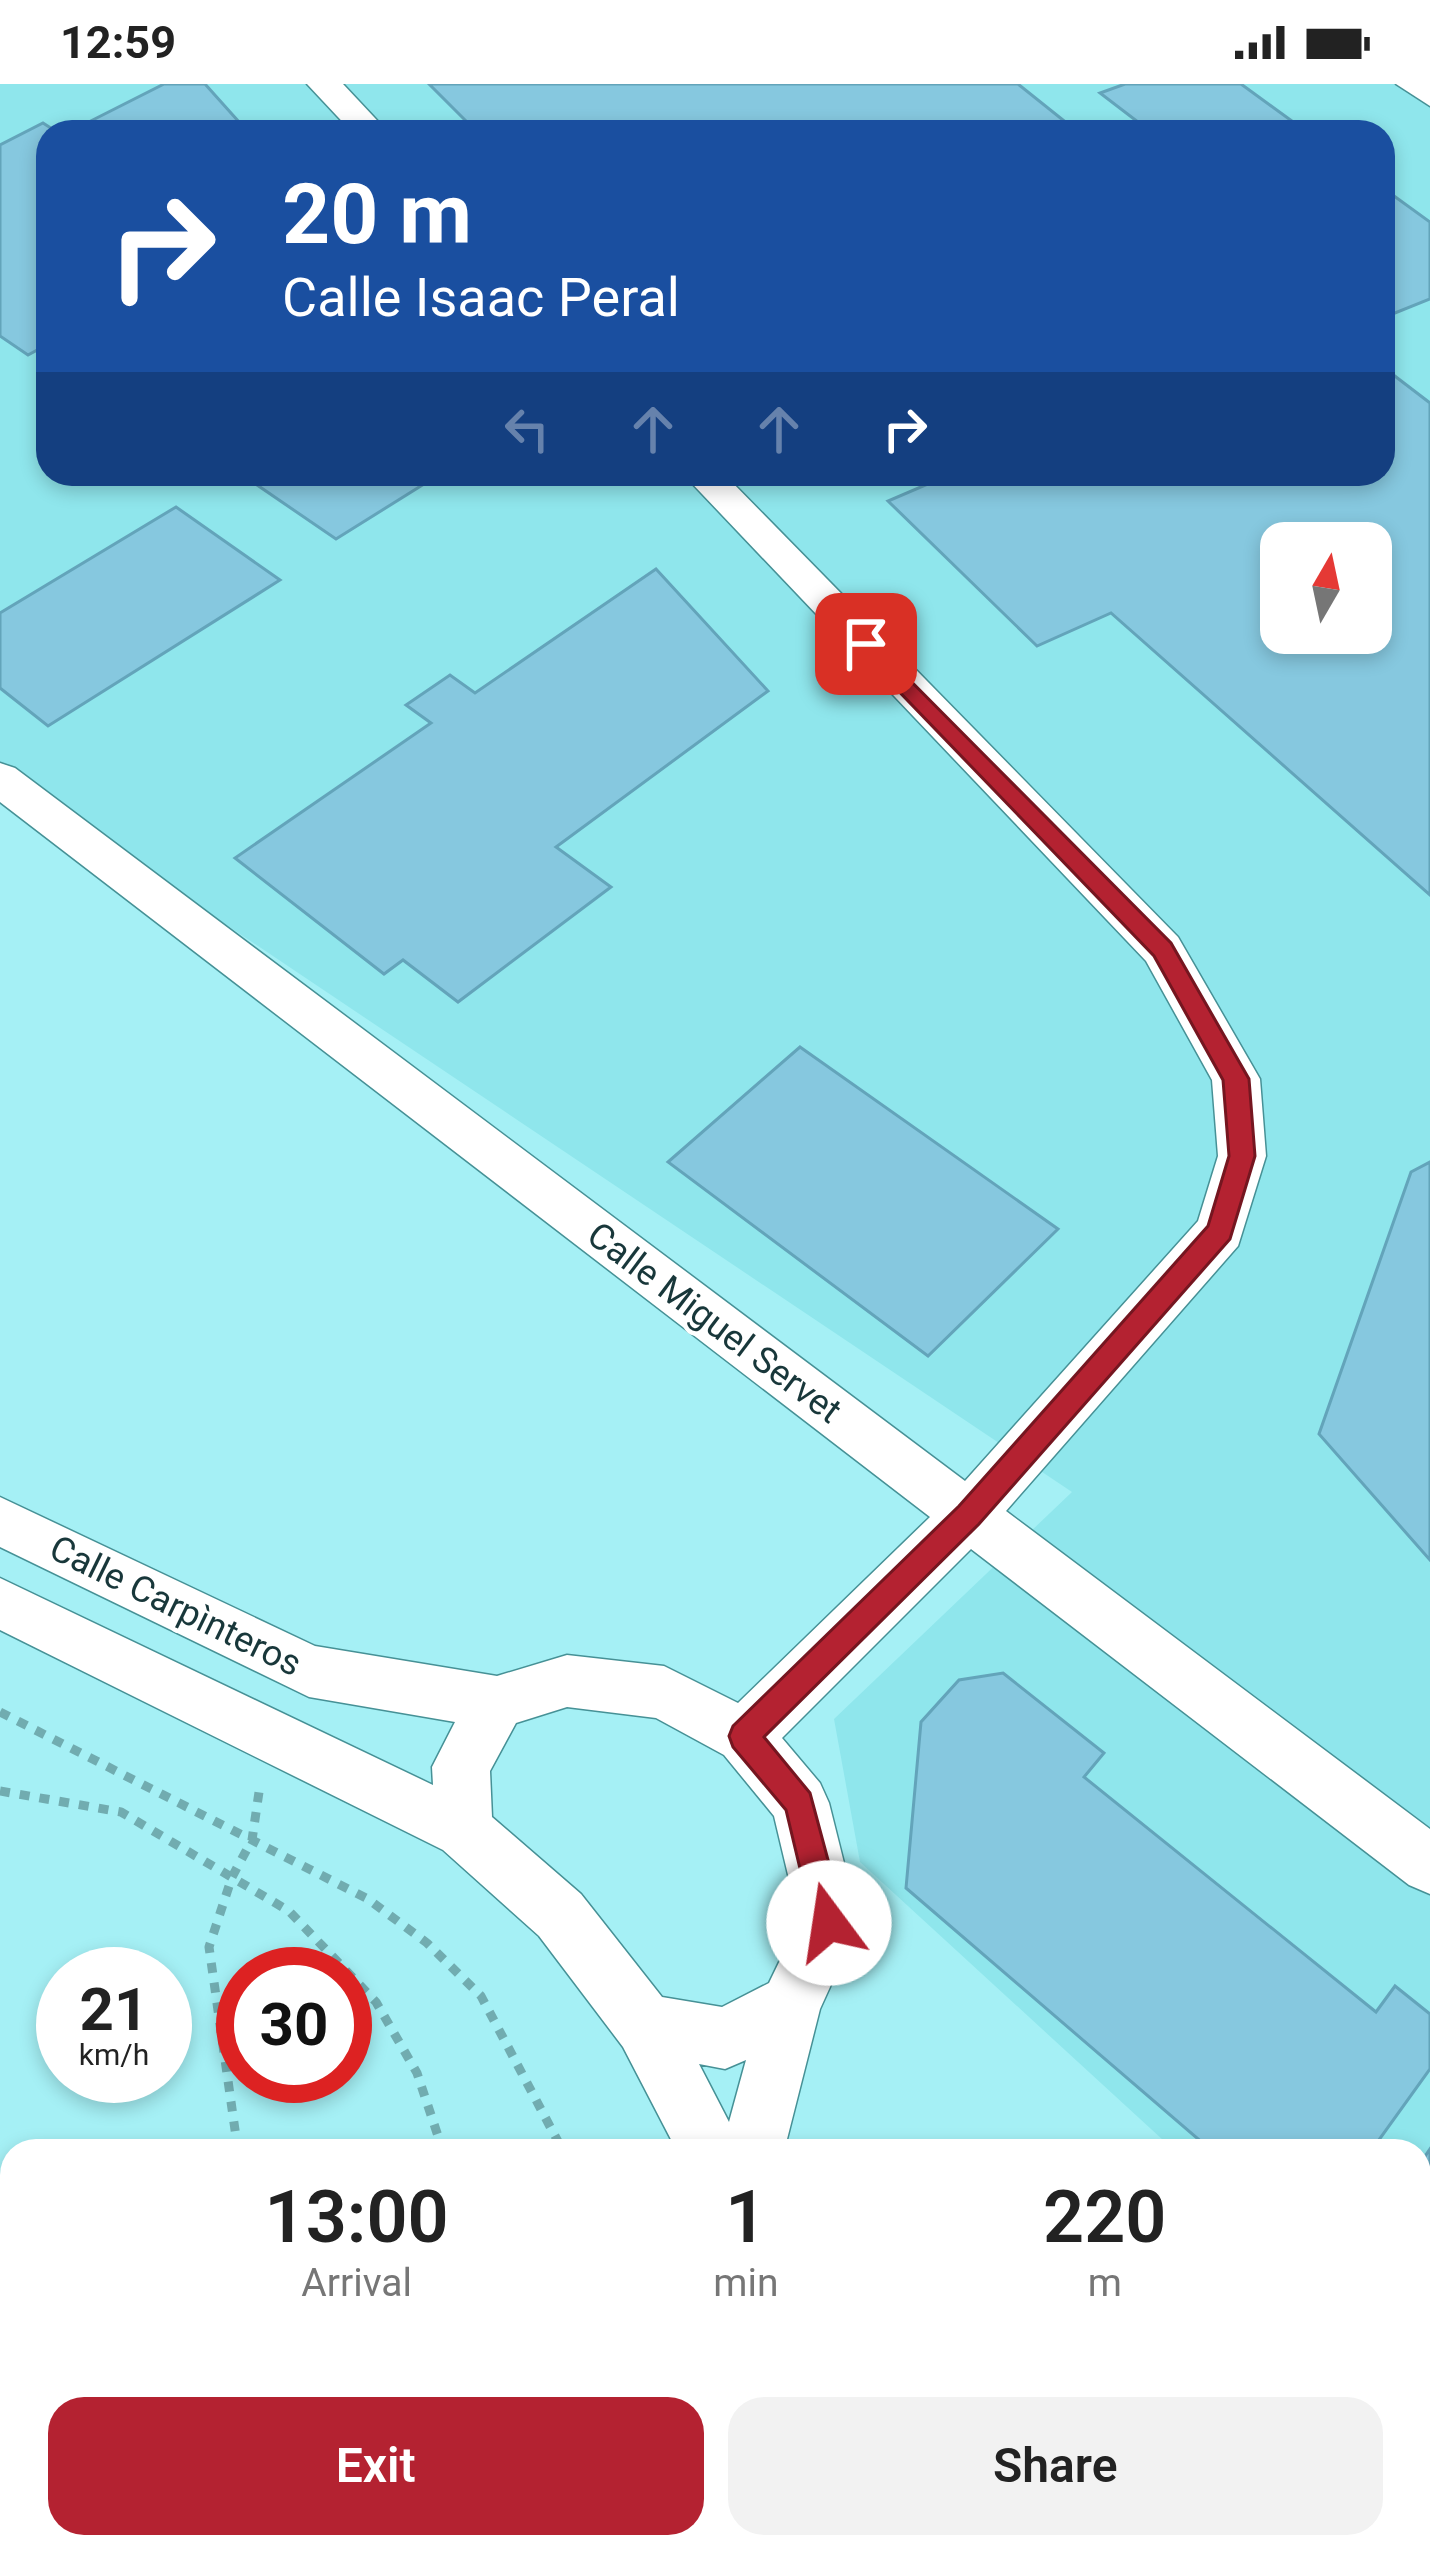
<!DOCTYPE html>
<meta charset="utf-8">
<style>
:root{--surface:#fff;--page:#f2f2f2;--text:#222;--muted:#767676;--accent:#b42231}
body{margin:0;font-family:Roboto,sans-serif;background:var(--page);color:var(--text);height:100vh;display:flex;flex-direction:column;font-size:45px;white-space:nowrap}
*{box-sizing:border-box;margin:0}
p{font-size:39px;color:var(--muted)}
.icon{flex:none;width:66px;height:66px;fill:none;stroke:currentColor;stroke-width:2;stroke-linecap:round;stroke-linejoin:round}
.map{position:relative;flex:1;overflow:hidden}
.side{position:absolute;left:0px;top:2055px;width:1431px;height:420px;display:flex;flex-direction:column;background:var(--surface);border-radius:36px 36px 0 0;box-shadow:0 6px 18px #0003}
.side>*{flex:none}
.hud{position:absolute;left:36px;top:36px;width:1359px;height:366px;border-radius:36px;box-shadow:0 6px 18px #0003;background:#1a4fa0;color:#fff;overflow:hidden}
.needle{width:78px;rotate:9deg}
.fabs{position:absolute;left:1260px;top:438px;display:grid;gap:24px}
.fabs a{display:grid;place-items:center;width:132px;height:132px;border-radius:24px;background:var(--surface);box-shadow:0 6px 18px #0003;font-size:60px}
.speed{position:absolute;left:36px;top:1863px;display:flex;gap:24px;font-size:60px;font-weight:700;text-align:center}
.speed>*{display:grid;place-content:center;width:156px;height:156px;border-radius:50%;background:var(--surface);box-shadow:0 6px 18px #0003;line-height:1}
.speed small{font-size:30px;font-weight:400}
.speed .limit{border:18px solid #d22;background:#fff;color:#111}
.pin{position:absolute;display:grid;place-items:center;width:102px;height:102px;color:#fff;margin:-51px;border-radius:24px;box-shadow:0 6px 18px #0006}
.me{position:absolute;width:132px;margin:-66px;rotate:346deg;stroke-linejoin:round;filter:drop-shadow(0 0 9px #0008)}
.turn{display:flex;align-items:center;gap:42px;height:252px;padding:0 48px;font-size:54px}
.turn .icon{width:156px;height:156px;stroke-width:2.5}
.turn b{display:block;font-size:84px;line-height:102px}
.lanes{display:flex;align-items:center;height:114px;padding:0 48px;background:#0003;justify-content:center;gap:60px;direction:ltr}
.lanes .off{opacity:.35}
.eta{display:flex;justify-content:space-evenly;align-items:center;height:204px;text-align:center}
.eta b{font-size:72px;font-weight:600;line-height:84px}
.action{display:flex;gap:24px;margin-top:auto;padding:24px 48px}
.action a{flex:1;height:138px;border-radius:36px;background:var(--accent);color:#fff;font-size:48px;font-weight:600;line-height:138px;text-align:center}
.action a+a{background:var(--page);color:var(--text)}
.status{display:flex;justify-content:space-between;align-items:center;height:84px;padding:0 60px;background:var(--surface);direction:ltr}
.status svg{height:33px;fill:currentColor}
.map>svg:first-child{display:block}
.built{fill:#8fe6ec;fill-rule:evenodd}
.building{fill:#86c8df;stroke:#63a4ba;stroke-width:3;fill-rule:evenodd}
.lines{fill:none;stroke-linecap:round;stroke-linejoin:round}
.street-casing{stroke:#469196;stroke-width:3}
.path{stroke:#71acb0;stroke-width:9;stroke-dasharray:10 10;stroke-linecap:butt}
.street{fill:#fff;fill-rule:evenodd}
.route{fill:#b42231;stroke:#751620;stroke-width:3}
.labels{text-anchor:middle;stroke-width:9;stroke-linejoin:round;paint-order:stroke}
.street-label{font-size:36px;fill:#18373a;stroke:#fff}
</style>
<div class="status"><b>12:59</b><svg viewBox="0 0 49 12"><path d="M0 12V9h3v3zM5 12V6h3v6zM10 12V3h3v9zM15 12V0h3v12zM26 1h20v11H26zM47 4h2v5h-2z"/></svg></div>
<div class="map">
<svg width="1430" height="2475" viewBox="0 0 1430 2475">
<rect width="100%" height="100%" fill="#a5f0f5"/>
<!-- built -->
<path class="built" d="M0,0H1430V2301L1419,2291V2067H1175L860,1778L834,1635L1072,1408L0,689ZM48,48H1383V390H48ZM1281,459H1371V549H1281Z"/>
<!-- building -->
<g class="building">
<polygon points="164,0 205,0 248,48 69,48"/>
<polygon points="429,0 1018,0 1078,48 477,48"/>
<polygon points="1125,0 1241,0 1307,48 1151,48 1100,9"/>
<polygon points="43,39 57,48 48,48 48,260 28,271 0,252 0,61"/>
<polygon points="1383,104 1430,138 1430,215 1390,231 1383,226"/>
<path d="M1383,283L1430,319V811L1111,529L1037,562L888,417L951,390H1383ZM1281,459H1371V549H1281Z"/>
<polygon points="241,390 440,390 336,455"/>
<polygon points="176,423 280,496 48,642 0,604 0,529"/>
<polygon points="656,485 768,607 556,763 611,803 458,918 403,876 384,890 235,774 431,639 406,621 450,591 475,609"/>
<polygon points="800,963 1058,1145 928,1272 668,1078"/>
<polygon points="1430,1078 1430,1476 1319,1350 1411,1088"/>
<polygon points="1003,1589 1104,1669 1084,1693 1376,1928 1395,1902 1430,1930 1430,1985 1371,2067 1212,2067 906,1804 921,1638 959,1596"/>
<polygon points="1430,2065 1430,2259 1419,2249 1419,2081"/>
</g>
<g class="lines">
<defs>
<g id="street">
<polygon points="307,0 343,0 388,48 352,48"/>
<polygon points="1396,0 1430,0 1430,22"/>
<path d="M683,390H724L1178,853L1260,995L1266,1072L1238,1162L1006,1427L1430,1745V1810L1409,1801L971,1465L782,1654L820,1699L829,1719L859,1839L820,1925L784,2067H677L623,1963L539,1852L443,1766L0,1546V1494L433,1701L432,1683L455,1638L309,1613L0,1463V1413L315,1562L497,1592L567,1571L664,1582L738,1619L930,1433L0,718V679L15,684L965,1397L1198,1137L1218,1072L1212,996L1146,877ZM567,1623L656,1634L724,1671L774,1732L799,1837L769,1899L722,1923L662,1913L581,1810L492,1733L490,1687L516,1639ZM746,1976L729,2038L699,1980L725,1985Z"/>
<polygon points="810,2463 878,2463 882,2475 814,2475"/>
</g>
</defs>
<!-- street casing -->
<use href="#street" class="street-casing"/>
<!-- path -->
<g class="path">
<polyline points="0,1628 368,1815 427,1859 481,1912 563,2067"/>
<polyline points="0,1707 121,1728 289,1827 376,1918 417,1989 443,2067"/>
<polyline points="238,2067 209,1863 232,1793 252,1756 259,1708"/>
<polyline points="314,2463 317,2475"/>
<polyline points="541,2463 544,2475"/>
<polyline points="678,2463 681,2475"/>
</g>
<!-- street -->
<use href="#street" class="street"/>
</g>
<!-- route -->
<polygon class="route" points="866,552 1171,859 1249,995 1255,1072 1230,1155 979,1440 764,1653 810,1709 845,1839 840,1850 829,1855 817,1850 813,1839 786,1726 733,1663 729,1652 733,1642 959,1422 1208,1142 1229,1072 1223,996 1154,872 858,565 855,560"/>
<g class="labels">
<!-- street labels -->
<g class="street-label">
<text transform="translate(715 1238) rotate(37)" y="13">Calle Miguel Servet</text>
<text transform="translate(176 1521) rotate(26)" y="13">Calle Carpìnteros</text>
</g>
</g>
</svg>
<div class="fabs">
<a><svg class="needle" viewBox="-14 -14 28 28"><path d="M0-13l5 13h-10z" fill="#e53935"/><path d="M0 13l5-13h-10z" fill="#767676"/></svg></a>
</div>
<div class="speed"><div>21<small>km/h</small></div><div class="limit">30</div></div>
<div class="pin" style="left:866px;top:560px;background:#d93025"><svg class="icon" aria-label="arrive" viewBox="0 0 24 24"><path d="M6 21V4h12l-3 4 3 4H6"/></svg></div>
<svg class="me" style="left:829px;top:1839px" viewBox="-20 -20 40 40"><circle r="19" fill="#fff"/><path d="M0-13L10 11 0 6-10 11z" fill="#b42231"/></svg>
<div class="hud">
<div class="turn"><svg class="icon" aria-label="right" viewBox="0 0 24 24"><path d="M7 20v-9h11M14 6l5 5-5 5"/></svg><div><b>20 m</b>Calle Isaac Peral</div></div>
<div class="lanes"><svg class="icon off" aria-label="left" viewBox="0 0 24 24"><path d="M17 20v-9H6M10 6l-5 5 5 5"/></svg><svg class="icon off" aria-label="ahead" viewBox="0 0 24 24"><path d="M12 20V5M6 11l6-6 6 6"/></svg><svg class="icon off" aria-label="ahead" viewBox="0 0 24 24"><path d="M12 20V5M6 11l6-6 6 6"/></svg><svg class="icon" aria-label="right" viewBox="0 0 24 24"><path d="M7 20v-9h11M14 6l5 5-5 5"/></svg></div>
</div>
<section class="side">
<div class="eta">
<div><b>13:00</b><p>Arrival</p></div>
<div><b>1</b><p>min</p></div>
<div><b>220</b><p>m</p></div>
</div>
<div class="action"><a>Exit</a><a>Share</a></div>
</section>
</div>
